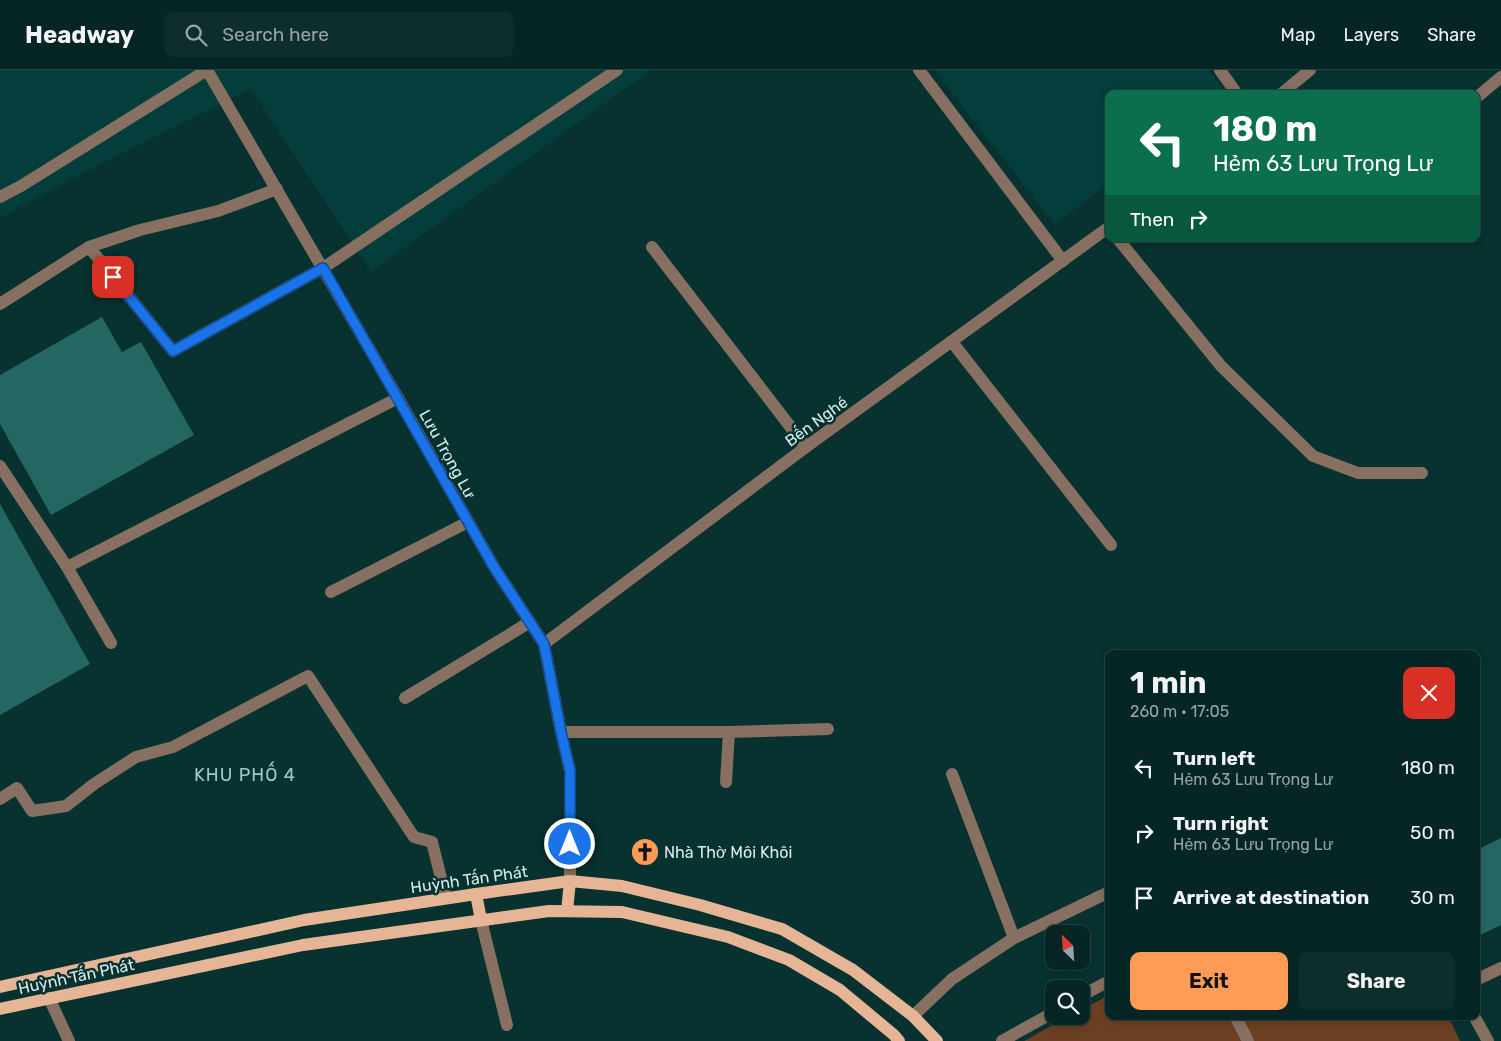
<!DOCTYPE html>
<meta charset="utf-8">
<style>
:root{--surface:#052624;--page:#0e2e2c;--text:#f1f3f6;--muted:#97a5a6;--line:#264341;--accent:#fe9c57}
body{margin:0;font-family:Rubik,sans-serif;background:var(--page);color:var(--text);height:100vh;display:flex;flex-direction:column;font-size:19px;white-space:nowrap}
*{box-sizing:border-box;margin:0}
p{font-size:16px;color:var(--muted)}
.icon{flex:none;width:28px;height:28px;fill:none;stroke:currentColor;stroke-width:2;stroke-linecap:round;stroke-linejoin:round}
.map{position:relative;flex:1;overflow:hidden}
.details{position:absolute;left:1105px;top:580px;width:375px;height:370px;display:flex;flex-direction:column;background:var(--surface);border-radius:10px;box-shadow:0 2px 8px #0003,0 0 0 1px var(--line)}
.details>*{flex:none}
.banner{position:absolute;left:1105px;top:20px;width:375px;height:152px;border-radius:10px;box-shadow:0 2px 8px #0003,0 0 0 1px var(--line);background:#0b6e4f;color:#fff;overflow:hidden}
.needle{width:32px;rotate:335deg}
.tools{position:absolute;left:1045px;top:855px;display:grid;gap:10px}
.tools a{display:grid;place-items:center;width:45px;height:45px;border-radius:10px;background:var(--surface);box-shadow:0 2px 8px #0003,0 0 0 1px var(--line);font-size:25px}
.pin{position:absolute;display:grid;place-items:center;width:42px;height:42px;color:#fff;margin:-21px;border-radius:10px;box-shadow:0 2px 8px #0006}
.me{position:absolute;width:55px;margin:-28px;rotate:0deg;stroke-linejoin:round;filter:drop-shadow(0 0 4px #0008)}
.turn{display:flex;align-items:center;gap:18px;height:105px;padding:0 25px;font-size:22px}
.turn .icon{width:65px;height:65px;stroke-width:2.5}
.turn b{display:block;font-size:35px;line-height:42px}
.then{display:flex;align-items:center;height:48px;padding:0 25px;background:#0003;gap:10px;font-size:19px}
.round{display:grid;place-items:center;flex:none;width:52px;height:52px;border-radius:10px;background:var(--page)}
.headline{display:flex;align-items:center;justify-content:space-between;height:85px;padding:0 25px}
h1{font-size:30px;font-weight:700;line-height:38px}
.primary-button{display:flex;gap:10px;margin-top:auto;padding:10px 25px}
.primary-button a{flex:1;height:58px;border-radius:10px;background:var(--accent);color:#111;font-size:20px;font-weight:700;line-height:58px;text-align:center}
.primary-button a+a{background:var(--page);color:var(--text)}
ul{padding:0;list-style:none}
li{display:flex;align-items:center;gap:15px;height:65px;padding:0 25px}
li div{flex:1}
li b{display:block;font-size:19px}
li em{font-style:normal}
header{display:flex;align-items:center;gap:30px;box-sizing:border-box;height:70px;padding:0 25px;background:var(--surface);border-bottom:1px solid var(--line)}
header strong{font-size:24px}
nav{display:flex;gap:28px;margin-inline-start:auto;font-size:18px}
.search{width:350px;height:45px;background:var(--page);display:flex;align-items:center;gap:12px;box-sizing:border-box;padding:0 18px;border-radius:10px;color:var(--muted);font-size:19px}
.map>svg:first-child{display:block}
.built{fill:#043e3c}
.green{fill:#6b4022}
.building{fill:#246662}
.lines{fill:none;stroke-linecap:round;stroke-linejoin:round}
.minor{stroke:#877061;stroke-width:12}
.major{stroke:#e5b596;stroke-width:12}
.route-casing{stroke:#114b97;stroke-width:12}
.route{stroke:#1a73e8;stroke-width:9}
.labels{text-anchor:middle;stroke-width:5;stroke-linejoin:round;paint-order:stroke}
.street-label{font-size:16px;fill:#d7ecea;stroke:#073230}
.poi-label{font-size:16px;fill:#d7ecea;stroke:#073230;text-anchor:start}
.neighbourhood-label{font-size:18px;letter-spacing:1px;fill:#9fc9c6;stroke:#073230}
</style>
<header>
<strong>Headway</strong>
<div class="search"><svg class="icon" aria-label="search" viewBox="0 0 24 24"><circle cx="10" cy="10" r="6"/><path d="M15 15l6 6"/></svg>Search here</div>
<nav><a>Map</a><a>Layers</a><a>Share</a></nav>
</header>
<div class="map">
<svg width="1501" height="971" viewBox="0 0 1501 971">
<rect width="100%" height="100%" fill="#073230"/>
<!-- built -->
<g class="built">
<polygon points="0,0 651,0 371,202 251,19 72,109 0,148"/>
<polygon points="934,0 1209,0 1226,22 1224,24 1109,24 1109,113 1055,155"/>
</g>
<!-- green -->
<polygon class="green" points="1109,925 1109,946 1448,946 1460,971 1024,971 1069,946 1081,946 1081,940"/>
<!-- building -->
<g class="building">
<polygon points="102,247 122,282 141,272 194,365 51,445 0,354 0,305"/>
<polygon points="0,434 90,594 0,645"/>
<polygon points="1501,768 1501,855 1476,867 1476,780"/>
</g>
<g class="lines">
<!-- minor -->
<g class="minor">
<polyline points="207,0 398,328 494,497 544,574 561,662 570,701 570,811"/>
<polyline points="919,0 1063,191"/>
<polyline points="1220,0 1237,24"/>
<polyline points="1281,24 1310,0"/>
<polyline points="1476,28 1501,7"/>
<polyline points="0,127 21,116 207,0"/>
<polyline points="1118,169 1221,296 1313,386 1358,403 1422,403"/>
<polyline points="89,177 140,160 218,141 277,119"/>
<polyline points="652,177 806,377"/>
<polyline points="0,234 89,177 173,281 323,198 617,0"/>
<polyline points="952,272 1111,475"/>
<polyline points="0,396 67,497 111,573"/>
<polyline points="67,497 398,328"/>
<polyline points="331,522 468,452"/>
<polyline points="544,574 806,377 1109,157"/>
<polyline points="405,628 530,552"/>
<polyline points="561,662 729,662"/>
<polyline points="952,704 1014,868"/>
<polyline points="726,712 729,662 828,659"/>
<polyline points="0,729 17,718 32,741 66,736 94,714 136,687 173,677 308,606 414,767 432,772 446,828"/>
<polyline points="481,850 507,955"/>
<polyline points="1476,910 1501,898"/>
<polyline points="1081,926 1109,911"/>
<polyline points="49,928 69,971"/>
<polyline points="913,946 952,909 1014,868 1109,822"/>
<polyline points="1235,946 1248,971"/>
<polyline points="1474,946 1488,971"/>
<polyline points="1002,971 1054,942"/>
</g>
<!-- major -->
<g class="major">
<polyline points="476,824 481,850"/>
<polyline points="567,841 570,811"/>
<polyline points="0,917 304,850 476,824 570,811 622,816 700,835 782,859 853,900 913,946 937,971"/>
<polyline points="0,939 303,875 549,841 622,842 728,867 789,890 840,920 894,965 899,971"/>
</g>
</g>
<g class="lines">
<defs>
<polyline id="route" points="113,207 173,281 323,198 494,497 544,574 561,662 570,701 570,774"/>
</defs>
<!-- route casing -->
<use href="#route" class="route-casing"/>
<!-- route -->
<use href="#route" class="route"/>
</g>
<!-- icons -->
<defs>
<symbol id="church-disc" viewBox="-11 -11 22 22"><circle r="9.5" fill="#fe9c57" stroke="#073230"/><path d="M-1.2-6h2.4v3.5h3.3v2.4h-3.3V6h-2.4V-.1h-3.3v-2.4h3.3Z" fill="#111"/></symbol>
</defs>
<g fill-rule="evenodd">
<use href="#church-disc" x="629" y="766" width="32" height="32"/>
</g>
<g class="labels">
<!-- street labels -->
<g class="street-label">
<text transform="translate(816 351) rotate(-36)" y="6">Bến Nghé</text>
<text transform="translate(448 384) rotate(61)" y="6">Lưu Trọng Lư</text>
<text transform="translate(469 809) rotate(-8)" y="6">Huỳnh Tấn Phát</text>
<text transform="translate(76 906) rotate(-12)" y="6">Huỳnh Tấn Phát</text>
</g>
<!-- poi labels -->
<g class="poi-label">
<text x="664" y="788">Nhà Thờ Môi Khôi</text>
</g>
<!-- neighbourhood labels -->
<g class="neighbourhood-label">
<text x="245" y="711">KHU PHỐ 4</text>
</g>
</g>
</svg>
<div class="tools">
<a><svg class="needle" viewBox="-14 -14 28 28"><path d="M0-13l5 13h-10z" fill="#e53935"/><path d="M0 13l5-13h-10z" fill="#97a5a6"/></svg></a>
<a><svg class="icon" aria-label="search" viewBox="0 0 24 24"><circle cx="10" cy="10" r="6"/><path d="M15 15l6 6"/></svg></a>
</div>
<div class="pin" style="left:113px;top:207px;background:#d93025"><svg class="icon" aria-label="arrive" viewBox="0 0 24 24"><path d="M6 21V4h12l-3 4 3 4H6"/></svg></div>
<svg class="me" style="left:570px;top:774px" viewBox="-20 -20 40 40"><circle r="17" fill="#1a73e8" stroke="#fff" stroke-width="3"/><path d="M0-11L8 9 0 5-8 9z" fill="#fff"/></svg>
<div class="banner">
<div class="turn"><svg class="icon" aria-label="left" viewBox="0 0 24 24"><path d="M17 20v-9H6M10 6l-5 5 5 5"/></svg><div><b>180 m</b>Hẻm 63 Lưu Trọng Lư</div></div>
<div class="then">Then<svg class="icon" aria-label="right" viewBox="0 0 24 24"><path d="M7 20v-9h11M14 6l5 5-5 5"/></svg></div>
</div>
<section class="details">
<div class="headline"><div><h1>1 min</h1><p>260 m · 17:05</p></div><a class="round" style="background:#d93025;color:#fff"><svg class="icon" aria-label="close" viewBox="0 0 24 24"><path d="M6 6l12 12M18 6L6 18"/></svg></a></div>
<ul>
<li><svg class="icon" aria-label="left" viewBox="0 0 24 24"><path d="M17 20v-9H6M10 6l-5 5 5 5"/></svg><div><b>Turn left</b><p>Hẻm 63 Lưu Trọng Lư</p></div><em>180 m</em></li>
<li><svg class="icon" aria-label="right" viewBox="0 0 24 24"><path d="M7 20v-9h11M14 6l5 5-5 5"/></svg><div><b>Turn right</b><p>Hẻm 63 Lưu Trọng Lư</p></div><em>50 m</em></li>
<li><svg class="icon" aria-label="arrive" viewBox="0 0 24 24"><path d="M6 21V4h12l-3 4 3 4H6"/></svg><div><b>Arrive at destination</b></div><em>30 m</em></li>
</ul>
<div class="primary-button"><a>Exit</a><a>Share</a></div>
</section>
</div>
